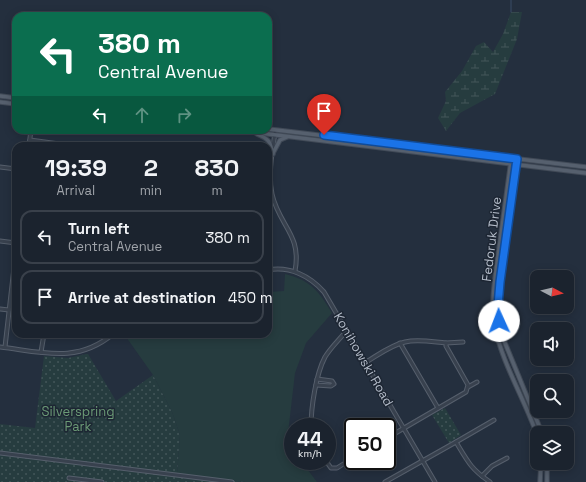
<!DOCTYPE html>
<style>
:root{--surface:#1b232e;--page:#282f3a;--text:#f1f3f6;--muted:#a0a4aa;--line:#39404a}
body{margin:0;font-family:"Space Grotesk",sans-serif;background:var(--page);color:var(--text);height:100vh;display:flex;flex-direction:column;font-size:15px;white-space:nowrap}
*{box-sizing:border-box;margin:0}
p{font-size:13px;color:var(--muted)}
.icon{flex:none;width:22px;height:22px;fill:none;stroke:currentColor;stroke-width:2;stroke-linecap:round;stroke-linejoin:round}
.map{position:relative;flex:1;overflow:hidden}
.details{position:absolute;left:12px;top:142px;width:260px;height:196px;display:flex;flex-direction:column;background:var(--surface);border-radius:12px;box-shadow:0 2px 10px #0003,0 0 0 1px var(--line)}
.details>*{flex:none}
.guide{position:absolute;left:12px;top:12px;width:260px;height:122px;border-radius:12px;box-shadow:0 2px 10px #0003,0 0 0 1px var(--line);background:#0b6e4f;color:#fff;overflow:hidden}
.needle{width:26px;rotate:97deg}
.controls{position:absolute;left:530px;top:270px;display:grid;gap:8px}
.controls a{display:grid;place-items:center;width:44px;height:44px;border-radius:8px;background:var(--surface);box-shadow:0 2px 10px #0003,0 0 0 1px var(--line);font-size:20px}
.speed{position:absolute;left:284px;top:418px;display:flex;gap:8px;font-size:20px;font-weight:700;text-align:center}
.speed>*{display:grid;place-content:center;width:52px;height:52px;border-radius:50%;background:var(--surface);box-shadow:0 2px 10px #0003,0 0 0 1px var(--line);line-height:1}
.speed small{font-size:10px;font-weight:400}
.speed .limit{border:2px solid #111;border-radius:6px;background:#fff;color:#111}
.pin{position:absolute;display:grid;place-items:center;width:34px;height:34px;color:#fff;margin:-41px -17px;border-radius:50% 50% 50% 0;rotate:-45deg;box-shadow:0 0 4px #0007}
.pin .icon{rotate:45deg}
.me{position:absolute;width:44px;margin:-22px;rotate:358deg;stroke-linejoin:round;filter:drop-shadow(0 0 3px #0008)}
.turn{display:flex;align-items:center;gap:14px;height:84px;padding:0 20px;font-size:18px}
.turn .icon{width:52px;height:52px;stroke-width:2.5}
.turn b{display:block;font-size:28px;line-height:34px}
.lanes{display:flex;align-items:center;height:38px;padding:0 20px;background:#0003;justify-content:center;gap:20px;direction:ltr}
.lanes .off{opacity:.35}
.eta{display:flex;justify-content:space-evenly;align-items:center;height:68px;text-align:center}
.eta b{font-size:24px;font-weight:600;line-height:28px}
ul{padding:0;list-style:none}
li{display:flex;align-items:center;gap:12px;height:54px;margin:0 8px 6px;padding:0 12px;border:2px solid var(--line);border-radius:12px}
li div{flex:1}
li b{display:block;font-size:15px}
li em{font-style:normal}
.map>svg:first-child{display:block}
.grass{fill:#263c3f}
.wetland{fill:url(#wetland-marsh)}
.park{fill:url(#park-dots)}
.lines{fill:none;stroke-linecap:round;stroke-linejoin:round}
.stream{stroke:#394c67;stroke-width:1}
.minor-casing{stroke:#565f6c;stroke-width:5}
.major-casing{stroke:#414a57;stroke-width:5.5}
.minor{stroke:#38414e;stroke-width:3}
.major{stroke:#56606e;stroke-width:3.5}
.route-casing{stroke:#114b97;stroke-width:10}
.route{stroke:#1a73e8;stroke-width:7}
.labels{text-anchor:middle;stroke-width:3;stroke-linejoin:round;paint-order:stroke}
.street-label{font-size:13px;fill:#b4bcc9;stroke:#1d2633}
.park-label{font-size:13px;fill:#6b9a76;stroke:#1d2633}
</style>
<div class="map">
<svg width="586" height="482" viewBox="0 0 586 482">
<defs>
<pattern id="wetland-marsh" width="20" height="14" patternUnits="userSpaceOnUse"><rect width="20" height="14" fill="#263c3f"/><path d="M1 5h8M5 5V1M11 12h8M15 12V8" fill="none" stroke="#435659"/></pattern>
<pattern id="park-dots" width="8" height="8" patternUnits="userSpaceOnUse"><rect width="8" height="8" fill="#263c3f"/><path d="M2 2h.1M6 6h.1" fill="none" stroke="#435659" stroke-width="1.8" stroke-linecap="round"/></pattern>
</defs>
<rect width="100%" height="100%" fill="#242f3e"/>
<!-- grass -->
<path class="grass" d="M285,274C310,280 319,291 332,313L306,343L295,373L287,442L293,451V461H301L317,482H245L177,474L180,435L172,412L153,375L124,334H268V292L284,291Z"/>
<!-- wetland -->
<polygon class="wetland" points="511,12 522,12 517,39 495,94 460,113 446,131 438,118 446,101 445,92 462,71 476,46 484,42 493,52 503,34"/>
<!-- park -->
<g class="park">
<polygon points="86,354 88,354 116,401 153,375 172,412 180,435 177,474 245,482 0,482 0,424 35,428 44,356 68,358"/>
<polygon points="445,408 461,435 449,443 432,415"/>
</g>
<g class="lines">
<!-- stream -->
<polyline class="stream" points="511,0 511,12"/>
<defs>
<g id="minor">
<path d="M275,133C272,153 268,175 272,194C279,226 302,234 295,271"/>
<polyline points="30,140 74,146"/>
<polyline points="29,146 31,130"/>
<polyline points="0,167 16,169"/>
<polyline points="0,241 16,243"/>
<path d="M268,270C290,266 310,276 324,292L435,482"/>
<polyline points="0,309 9,310"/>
<polyline points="400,343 438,408"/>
<polyline points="446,343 463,342"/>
<path d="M0,347C42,352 77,364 113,334"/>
<polyline points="5,347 16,250"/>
<polyline points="41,352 44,334"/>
<path d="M366,362C378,355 391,345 405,342C418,339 433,342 446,343V346L468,385L466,392L387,438"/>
<polyline points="316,385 331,386 334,384 332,381 317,379"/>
<polyline points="468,387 477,382"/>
<polyline points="354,425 357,427"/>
<path d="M311,427C311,407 316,374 325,357C331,347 340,339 347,330"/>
<polyline points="456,442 494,420"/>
<polyline points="0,453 232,482"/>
<polyline points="326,461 331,468 337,468 353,458"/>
<polyline points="482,476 492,466 507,458"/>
<polyline points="69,478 102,482"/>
<path d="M385,482L456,442C468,462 471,469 490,482"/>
</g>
<g id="major">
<polyline points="0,96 16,98"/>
<polyline points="0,102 16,104"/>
<polyline points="268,129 586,167"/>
<polyline points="235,130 586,173"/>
<path d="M257,134C269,139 270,141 273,154"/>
<polyline points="273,153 280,140 287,137"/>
<path d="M511,161C507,190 503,220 499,249C496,274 490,301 495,327C502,363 525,400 537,435"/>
<polyline points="516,163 500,282 498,305 499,321 505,343 542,433"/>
<polyline points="540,482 541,463"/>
<polyline points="547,482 547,463"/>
</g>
</defs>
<!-- minor casing -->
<use href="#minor" class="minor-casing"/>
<!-- major casing -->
<use href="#major" class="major-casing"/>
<!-- minor -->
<use href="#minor" class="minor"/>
<!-- major -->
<use href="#major" class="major"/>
</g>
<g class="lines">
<defs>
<polyline id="route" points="324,135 517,159 500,282 498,306 499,321"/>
</defs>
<!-- route casing -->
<use href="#route" class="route-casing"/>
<!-- route -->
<use href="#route" class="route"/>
</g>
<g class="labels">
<!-- street labels -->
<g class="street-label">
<text transform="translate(491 239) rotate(-83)" y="5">Fedoruk Drive</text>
<text transform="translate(364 359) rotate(60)" y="5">Konihowski Road</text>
</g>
<!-- park labels -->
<g class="park-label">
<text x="78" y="416">Silverspring<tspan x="78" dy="15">Park</tspan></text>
</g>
</g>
</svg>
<div class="controls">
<a><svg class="needle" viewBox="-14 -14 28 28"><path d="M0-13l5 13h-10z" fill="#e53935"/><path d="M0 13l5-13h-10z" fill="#a0a4aa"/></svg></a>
<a><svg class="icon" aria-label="sound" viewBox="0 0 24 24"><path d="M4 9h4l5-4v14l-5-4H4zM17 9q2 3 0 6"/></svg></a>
<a><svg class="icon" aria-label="search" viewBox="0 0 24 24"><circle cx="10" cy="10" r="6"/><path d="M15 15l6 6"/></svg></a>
<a><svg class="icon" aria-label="layers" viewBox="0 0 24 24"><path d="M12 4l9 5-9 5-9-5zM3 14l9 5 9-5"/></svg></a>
</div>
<div class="speed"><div>44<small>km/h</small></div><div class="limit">50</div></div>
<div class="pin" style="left:324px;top:135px;background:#d93025"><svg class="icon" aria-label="arrive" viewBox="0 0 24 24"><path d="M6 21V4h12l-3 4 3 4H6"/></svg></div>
<svg class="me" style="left:499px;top:321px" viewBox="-20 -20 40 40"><circle r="19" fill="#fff"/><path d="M0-13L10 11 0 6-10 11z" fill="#1a73e8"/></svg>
<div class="guide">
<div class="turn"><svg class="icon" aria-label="left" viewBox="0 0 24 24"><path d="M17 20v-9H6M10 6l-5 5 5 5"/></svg><div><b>380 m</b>Central Avenue</div></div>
<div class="lanes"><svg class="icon" aria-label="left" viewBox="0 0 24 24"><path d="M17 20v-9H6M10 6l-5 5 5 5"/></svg><svg class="icon off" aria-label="ahead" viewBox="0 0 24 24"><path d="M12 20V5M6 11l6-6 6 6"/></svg><svg class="icon off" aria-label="right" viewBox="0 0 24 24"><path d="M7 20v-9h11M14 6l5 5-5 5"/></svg></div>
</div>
<section class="details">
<div class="eta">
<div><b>19:39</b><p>Arrival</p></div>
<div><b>2</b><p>min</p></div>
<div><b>830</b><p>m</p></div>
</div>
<ul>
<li><svg class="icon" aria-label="left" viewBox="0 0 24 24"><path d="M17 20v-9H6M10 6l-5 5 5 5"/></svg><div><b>Turn left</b><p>Central Avenue</p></div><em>380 m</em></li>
<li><svg class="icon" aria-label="arrive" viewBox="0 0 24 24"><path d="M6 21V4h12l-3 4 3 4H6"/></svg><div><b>Arrive at destination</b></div><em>450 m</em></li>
</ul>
</section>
</div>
